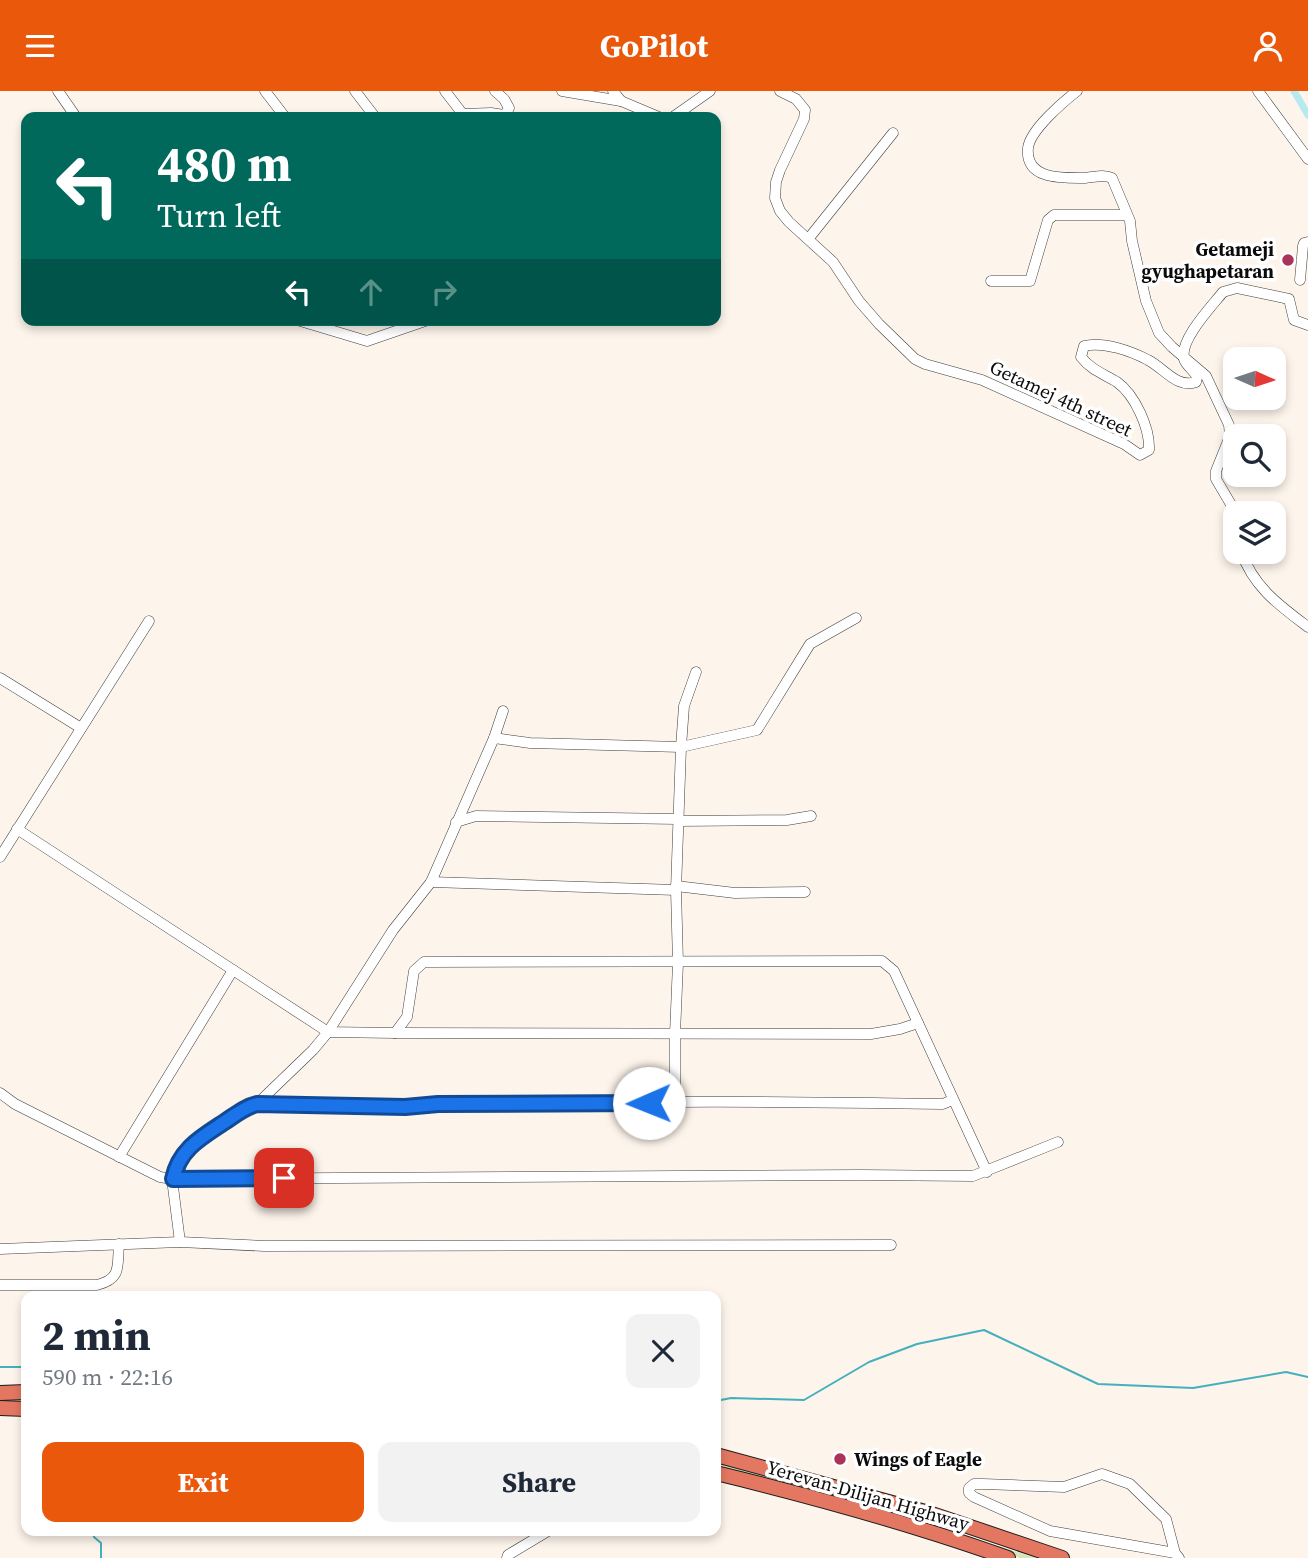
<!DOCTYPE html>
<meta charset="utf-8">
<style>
:root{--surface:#fff;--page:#f2f2f3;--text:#1f2937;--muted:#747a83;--accent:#ea580c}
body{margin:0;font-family:"Source Serif 4",serif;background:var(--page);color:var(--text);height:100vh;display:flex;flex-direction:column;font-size:26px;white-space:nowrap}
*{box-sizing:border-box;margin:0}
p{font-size:23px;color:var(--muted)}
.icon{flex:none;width:38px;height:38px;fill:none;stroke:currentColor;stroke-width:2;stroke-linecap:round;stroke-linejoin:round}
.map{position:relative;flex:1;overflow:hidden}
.side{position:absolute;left:21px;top:1200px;width:700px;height:245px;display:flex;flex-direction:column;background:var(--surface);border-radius:14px;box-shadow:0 4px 10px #0003}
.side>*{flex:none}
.banner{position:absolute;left:21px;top:21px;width:700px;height:214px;border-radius:14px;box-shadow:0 4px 10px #0003;background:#00695c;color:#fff;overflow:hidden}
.needle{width:46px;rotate:93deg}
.controls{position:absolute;left:1223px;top:256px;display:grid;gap:14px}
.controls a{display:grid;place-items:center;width:63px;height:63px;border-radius:14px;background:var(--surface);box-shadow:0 4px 10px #0003;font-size:35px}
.pin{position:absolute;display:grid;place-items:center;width:60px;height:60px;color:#fff;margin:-30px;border-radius:14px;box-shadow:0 4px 10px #0006}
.me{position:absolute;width:77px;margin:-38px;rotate:269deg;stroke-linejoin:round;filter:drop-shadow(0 0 5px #0008)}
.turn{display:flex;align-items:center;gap:24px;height:147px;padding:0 21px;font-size:32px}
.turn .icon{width:91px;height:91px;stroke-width:2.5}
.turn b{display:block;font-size:49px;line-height:60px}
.lanes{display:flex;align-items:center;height:66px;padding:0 21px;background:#0003;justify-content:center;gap:35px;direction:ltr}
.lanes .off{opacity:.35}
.round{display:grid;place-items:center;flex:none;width:74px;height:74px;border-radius:14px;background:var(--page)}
.overview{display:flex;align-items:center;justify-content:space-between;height:119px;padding:0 21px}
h1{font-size:42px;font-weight:700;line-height:52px}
.action{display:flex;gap:14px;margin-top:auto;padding:14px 21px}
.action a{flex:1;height:80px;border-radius:14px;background:var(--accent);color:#fff;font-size:28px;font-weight:700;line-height:80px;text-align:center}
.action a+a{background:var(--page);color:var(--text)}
header{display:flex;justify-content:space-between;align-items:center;height:91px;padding:0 21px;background:var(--accent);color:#fff;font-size:32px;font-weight:700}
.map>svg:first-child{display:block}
.green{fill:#dbe3b8}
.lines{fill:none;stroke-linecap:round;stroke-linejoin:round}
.stream{stroke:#44b0be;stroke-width:2}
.canal{stroke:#b5eaef;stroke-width:7}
.minor-casing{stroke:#3e3e3e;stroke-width:11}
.highway-casing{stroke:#1c1c1c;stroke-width:16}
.minor{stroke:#fff;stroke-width:10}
.highway{stroke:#e47761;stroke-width:14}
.route-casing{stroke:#114b97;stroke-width:18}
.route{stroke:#1a73e8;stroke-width:12}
.poi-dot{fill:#ab335b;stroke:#fff;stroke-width:2.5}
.labels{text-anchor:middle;stroke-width:7;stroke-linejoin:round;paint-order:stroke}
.poi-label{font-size:19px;font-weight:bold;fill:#0b0b0b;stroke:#fff;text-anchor:end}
.street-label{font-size:19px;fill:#0b0b0b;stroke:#fff}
</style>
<header><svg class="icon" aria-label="menu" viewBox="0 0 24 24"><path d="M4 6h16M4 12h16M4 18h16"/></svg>GoPilot<svg class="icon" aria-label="person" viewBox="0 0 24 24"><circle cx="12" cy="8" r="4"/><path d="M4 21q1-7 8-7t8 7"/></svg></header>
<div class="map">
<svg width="1308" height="1467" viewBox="0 0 1308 1467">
<rect width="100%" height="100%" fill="#fdf4eb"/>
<!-- green -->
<polygon class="green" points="716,1368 820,1397 1036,1467 1020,1467 804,1399 716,1373"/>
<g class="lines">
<!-- stream -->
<g class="stream">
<polyline points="0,1276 26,1276"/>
<polyline points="716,1310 731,1307 804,1309 869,1271 917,1253 984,1239 1098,1293 1193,1297 1286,1281 1308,1286"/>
<polyline points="93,1440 94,1446 101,1452 101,1467"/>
</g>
<!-- canal -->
<polyline class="canal" points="1294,0 1308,24"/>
<defs>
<g id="minor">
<polyline points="58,0 76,26"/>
<polyline points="265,0 285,26"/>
<polyline points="355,0 375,26"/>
<polyline points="445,0 465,26"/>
<polyline points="495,0 504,8 509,17 504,26"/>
<polyline points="562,0 621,10"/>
<polyline points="613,0 621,10 659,26"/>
<path d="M780,0L796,8L805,19L804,28L780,79L776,91L775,107L780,120L789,131L833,171L859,210L879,233L915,268L925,273L982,289L1124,353L1140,364L1149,359C1150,337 1135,304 1117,291C1104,283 1091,279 1081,266L1084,255C1103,250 1131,260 1148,269C1164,277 1177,298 1196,291L1197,286C1194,279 1186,275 1184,268C1179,249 1212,215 1223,201L1237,197L1289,208L1294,229L1308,234"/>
<path d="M1077,0C1063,11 1030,39 1028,57C1025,89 1062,87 1085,87C1095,86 1104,83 1112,87L1130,130L1132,150L1146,210L1159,242L1172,256L1206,285L1229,334L1230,345L1216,380V388L1236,422"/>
<polyline points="1258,0 1308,68"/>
<polyline points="463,23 491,22 504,24"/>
<polyline points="673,26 710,0"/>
<polyline points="809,147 893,42"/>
<polyline points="1300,189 1303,155 1304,152 1308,151"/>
<polyline points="991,190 1030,190 1048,129 1054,124 1127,124"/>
<polyline points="297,229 367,250 428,229"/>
<path d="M1241,460C1253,496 1280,515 1308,536"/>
<polyline points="0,587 81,637"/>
<polyline points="494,647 530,652 681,656 757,639 810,553 856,527"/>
<polyline points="678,730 787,729 811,725"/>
<polyline points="456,731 476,725 678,728"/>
<polyline points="17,738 328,941 395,942 407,926 414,880 424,871 882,870 894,880 987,1081"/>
<polyline points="0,766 149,530"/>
<polyline points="431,791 676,799"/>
<polyline points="676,795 735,802 805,801"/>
<polyline points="395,942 871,943 900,938 918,932"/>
<polyline points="0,1002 15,1013 146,1079 160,1086 172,1088 861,1084 973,1085 1058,1051"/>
<polyline points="675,1011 675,943 678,872 676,799 681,656 684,615 696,581"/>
<path d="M257,1013C395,1016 533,1013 672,1011C762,1010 852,1012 943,1013L952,1009"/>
<polyline points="119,1066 233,879"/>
<polyline points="180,1151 172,1088 180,1068 194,1050 239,1021 257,1013 313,959 328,941 393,839 431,791 494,647 503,620"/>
<polyline points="0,1158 180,1151 264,1155 891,1154"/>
<path d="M0,1194H97C122,1188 117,1175 119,1153"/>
<polyline points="1175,1462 1166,1428 1130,1393 1102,1383 1064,1396 983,1393 974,1393 969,1397 969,1402 974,1406 1050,1440 1175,1462 1179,1467"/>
<polyline points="507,1467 508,1464 548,1440"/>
</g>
<g id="highway">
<polyline points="0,1302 26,1301"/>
<polyline points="0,1317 26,1318"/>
<polyline points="716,1364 929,1422 1062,1467"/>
<path d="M716,1382C815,1406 912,1433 1008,1467"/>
</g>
</defs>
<!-- minor casing -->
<use href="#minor" class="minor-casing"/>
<!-- highway casing -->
<use href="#highway" class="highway-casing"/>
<!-- minor -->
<use href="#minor" class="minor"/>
<!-- highway -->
<use href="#highway" class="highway"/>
</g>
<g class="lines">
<defs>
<path id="route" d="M284,1087L173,1088C179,1059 200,1047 223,1032C234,1025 244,1016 257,1013L405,1016L438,1013L649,1012"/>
</defs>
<!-- route casing -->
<use href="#route" class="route-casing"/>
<!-- route -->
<use href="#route" class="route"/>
</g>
<!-- markers -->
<g class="poi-dot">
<circle cx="1288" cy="169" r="7"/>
<circle cx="840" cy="1368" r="7"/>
</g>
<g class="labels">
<!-- poi labels -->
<g class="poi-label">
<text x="1274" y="165">Getameji<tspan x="1274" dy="22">gyughapetaran</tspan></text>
<text x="854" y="1375" text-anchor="start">Wings of Eagle</text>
</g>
<!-- street labels -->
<g class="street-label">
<text transform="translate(1061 307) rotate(25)" y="7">Getamej 4th street</text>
<text transform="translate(868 1404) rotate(16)" y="7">Yerevan-Dilijan Highway</text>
</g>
</g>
</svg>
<div class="controls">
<a><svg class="needle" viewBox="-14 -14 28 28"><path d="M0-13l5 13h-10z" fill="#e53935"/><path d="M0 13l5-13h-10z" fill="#747a83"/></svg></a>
<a><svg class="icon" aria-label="search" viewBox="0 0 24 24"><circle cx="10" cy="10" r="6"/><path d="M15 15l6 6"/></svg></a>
<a><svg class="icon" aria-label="layers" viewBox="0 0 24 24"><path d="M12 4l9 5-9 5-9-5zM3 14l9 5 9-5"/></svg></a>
</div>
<div class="pin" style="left:284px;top:1087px;background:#d93025"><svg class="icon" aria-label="arrive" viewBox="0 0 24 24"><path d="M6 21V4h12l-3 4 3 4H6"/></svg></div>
<svg class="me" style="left:649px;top:1012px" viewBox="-20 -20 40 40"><circle r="19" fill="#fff"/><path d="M0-13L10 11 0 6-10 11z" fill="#1a73e8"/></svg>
<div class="banner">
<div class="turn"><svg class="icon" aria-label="left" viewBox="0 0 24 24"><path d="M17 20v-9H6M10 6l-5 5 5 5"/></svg><div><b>480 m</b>Turn left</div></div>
<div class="lanes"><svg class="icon" aria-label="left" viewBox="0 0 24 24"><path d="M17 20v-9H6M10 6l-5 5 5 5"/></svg><svg class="icon off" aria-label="ahead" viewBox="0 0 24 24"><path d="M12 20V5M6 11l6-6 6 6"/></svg><svg class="icon off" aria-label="right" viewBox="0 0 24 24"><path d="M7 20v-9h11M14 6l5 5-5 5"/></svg></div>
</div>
<section class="side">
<div class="overview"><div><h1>2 min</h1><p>590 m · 22:16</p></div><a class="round"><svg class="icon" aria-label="close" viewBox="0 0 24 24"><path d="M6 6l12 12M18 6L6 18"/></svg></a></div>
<div class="action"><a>Exit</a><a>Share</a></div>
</section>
</div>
